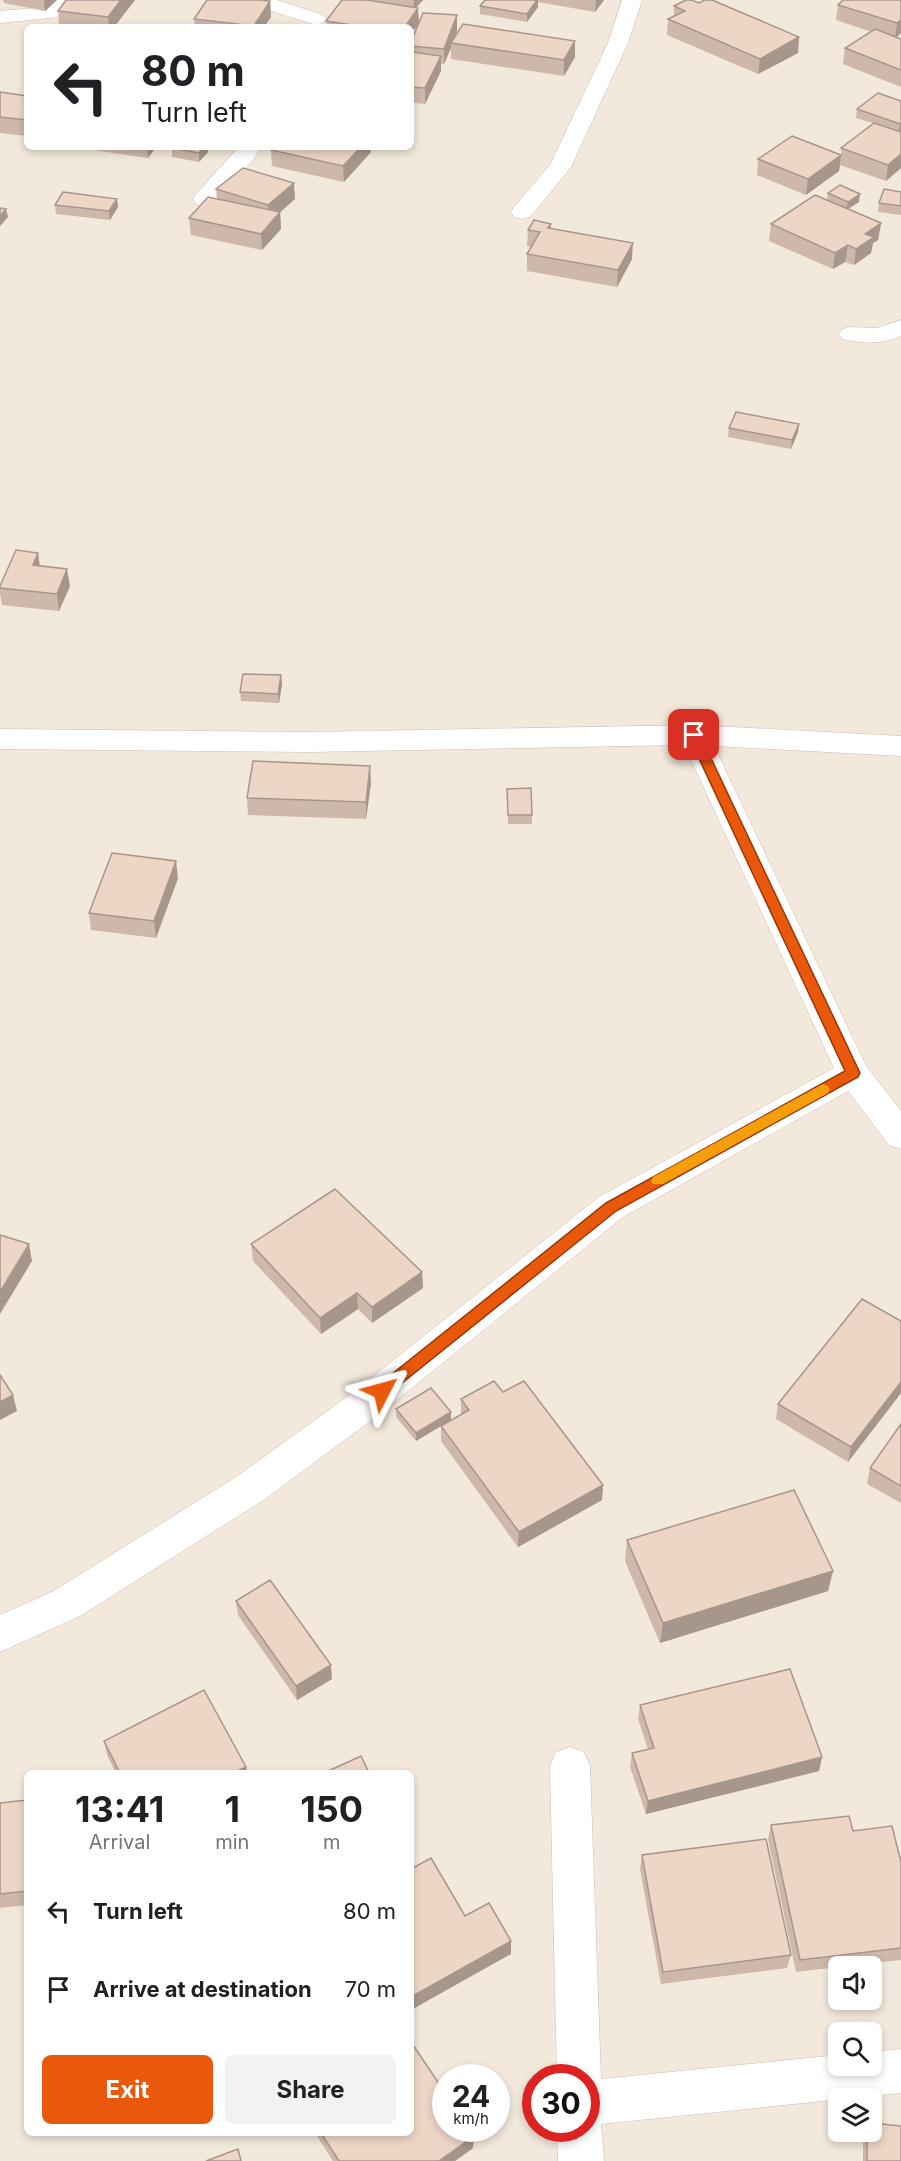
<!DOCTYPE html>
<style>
:root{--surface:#fff;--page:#f2f2f2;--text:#202124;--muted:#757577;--accent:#ea580c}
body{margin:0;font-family:Inter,sans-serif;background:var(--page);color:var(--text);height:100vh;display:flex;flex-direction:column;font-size:22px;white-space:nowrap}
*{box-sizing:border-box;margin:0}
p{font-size:20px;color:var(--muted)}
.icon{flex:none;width:33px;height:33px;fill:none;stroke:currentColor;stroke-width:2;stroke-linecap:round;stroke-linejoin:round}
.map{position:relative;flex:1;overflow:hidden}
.sheet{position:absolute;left:24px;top:1770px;width:390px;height:366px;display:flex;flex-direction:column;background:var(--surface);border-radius:9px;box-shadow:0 3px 9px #0003}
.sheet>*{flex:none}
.top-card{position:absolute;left:24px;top:24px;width:390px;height:126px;border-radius:9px;box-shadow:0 3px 9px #0003;background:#fff;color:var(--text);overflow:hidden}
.tools{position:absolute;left:828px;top:1956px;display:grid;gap:12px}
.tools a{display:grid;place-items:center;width:54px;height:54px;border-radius:9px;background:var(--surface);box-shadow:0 3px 9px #0003;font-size:30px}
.speed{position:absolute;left:432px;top:2064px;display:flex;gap:12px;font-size:30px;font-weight:700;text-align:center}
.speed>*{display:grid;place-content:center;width:78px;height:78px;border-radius:50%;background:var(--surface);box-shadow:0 3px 9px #0003;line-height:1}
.speed small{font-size:15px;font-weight:400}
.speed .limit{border:9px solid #d22;background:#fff;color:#111}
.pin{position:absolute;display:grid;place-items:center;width:51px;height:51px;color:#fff;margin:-26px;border-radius:12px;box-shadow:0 3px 9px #0006}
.me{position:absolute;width:66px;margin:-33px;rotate:51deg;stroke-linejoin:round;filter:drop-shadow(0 0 4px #0008)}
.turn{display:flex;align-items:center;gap:21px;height:126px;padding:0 18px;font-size:27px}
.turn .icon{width:78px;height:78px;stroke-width:2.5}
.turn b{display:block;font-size:42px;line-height:51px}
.eta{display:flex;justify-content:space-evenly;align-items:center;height:102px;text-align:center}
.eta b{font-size:36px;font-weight:700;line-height:42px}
.action{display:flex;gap:12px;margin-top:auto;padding:12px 18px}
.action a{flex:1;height:69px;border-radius:9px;background:var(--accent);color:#fff;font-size:24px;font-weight:700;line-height:69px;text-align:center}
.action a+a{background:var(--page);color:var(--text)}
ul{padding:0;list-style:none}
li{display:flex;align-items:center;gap:18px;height:78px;padding:0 18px}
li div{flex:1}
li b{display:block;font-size:22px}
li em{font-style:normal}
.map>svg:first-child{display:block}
.residential{fill:#f2e8db;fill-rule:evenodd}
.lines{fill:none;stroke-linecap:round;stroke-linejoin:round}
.minor-casing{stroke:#cdbeb2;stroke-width:1}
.minor{fill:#fff;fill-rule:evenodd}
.wall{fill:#cdb8aa}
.shaded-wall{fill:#a7968b}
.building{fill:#eed6c6;stroke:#a7968b;stroke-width:1.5}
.route{fill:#ea580c;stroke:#983908;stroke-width:1.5}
.slow{fill:#f59e0b}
</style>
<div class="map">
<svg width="901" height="2161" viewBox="0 0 901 2161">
<rect width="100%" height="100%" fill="#fbf5ec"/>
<!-- residential -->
<path class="residential" d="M0,0H901V2161H0ZM27,27H411V147H27ZM27,1773H411V2133H27ZM838,1966H872V2000H838ZM838,2032H872V2066H838ZM446,2078H496V2128H446ZM536,2078H586V2128H536ZM838,2098H872V2132H838Z"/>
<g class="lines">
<defs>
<g id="minor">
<polygon points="56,0 78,0 60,17 0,23 0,11 47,7"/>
<polygon points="246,0 277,0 323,15 326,19 323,23 316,25 249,4"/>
<polygon points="622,0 642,0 628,43 571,167 530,217 522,219 514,217 511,212 514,207 550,165 608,43"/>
<polygon points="239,147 261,147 253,160 212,204 204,206 196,204 193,199 196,194"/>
<path d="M901,320V336C881,344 863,344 842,339L839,334L842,329L851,327L877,328Z"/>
<polygon points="694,725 901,736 901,756 714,746 866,1066 901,1111 901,1149 889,1145 848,1091 623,1217 377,1416 265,1499 80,1616 0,1652 0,1615 52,1592 239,1475 351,1394 599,1197 834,1068 684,745 310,752 0,749 0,729 310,732"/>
<polygon points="570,1747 584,1752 590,1766 601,2079 838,2055 838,2066 872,2066 872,2052 901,2049 901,2093 601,2124 604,2161 558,2161 557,2128 586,2128 586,2078 557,2078 550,1766 556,1752"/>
</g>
</defs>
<!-- minor casing -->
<use href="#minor" class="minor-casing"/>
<!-- minor -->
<use href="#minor" class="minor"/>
</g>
<!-- wall -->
<g class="wall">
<polygon points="3,0 57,0 45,11 4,3"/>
<polygon points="135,0 114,27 59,26 58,11"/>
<polygon points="342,0 423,0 416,7 419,23 411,34 411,27 327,27 326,21"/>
<polygon points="485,0 604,0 595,12 538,2 538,7 527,22 480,14 480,6"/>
<polygon points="901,0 901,33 896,37 901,39 901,87 843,64 845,48 872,32 836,20 838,5"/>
<polygon points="270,1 271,17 264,27 195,27 194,19"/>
<polygon points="699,3 799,37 798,53 758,74 667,35 668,19 674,16 674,6"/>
<polygon points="457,31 455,36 575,57 564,76 451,59 451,48 444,64 441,64 441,71 425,104 414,103 414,113 411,116 411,42"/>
<polygon points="0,92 27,96 27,136 0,133"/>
<polygon points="901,101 901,130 900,131 901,132 901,168 886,181 840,165 839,171 806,195 757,175 758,159 841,155 841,148 873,123 856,118 857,109"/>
<polygon points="80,147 156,147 148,158 80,148"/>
<polygon points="173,147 207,147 208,152 199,162 172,157 172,148"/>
<polygon points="271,150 371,152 344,182 272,166"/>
<polygon points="216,189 295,199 280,212 281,229 262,250 191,235 189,218 217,199"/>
<polygon points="901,192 901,215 878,212 879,203"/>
<polygon points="828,193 859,202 848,209 881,223 878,240 873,243 871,253 854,265 845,262 833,269 769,241 771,224 827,200"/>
<polygon points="117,199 118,207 110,220 56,214 55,205"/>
<polygon points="551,224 551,228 632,259 617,287 527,271 527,254 531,247 527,246 528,230"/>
<polygon points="729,428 798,432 791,449 728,437"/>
<polygon points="38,553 40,566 70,586 59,611 2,605 0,593 0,586"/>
<polygon points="281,675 282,684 279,703 241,701 240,692"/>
<polygon points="371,783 366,819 248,815 247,798"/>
<polygon points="507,789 532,815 532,824 508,824"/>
<polygon points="178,878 156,938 91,930 89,913"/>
<polygon points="251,1244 422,1272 423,1288 372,1323 358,1309 321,1334 253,1261"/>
<polygon points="901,1321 901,1393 848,1462 776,1419 778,1404"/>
<polygon points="503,1392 603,1485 602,1500 518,1547 441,1441 441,1426 416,1441 396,1417 396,1409 451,1420 461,1415 461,1399"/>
<polygon points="901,1424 901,1503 867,1484 870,1468"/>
<polygon points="627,1540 833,1571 828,1591 660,1643 625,1561"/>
<polygon points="236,1601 332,1679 297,1700 238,1615"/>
<polygon points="640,1705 822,1757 819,1771 646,1814 630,1767 632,1753 648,1749 638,1719"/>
<polygon points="104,1741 246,1767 247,1773 116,1773 107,1755"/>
<polygon points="27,1800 27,1905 0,1908 0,1803"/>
<polygon points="771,1825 853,1831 901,1862 901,1960 838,1966 838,1967 796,1972 768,1839"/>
<polygon points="642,1855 791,1955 787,1968 661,1984 640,1869"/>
<polygon points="863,2132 872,2132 901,2161 863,2161"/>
<polygon points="315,2133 411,2133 473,2148 455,2161 333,2161"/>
</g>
<!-- shaded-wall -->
<g class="shaded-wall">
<polygon points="44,0 57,0 45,11"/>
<polygon points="121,0 135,0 114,27 109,27 108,17"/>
<polygon points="414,0 423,0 414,10"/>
<polygon points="537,0 538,0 538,7 527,22 527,14"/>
<polygon points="596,0 604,0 595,12"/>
<polygon points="270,1 271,17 264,27 254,27"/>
<polygon points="418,8 419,23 411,34 411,27 405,27"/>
<polygon points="457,15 457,31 452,43 451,43 451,48 444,64 444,49"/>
<polygon points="901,20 901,33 895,39 897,23"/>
<polygon points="799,37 798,53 758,74 760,59"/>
<polygon points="575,41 575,57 564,76 564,60"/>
<polygon points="441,56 441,71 425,104 425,88"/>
<polygon points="414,97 414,113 411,116 411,100"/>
<polygon points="901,123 901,130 898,132 900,124"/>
<polygon points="147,147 156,147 148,158"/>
<polygon points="204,147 207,147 208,152 199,162 199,153"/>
<polygon points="361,147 371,147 371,152 344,182 343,166"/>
<polygon points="901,154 901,168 886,181 888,165"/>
<polygon points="841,155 839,171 806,195 808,179"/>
<polygon points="294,183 295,199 269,222 268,205"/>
<polygon points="860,194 859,202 846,210 848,202"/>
<polygon points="117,199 118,207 110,220 109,211"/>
<polygon points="6,209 8,217 0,226 0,216"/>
<polygon points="280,212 281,229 262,250 261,234"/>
<polygon points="881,223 878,240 873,243 871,253 854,265 856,249 865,234"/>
<polygon points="633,243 632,259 617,287 618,270"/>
<polygon points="848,245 845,262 833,269 835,253"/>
<polygon points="799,424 798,432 791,449 792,440"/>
<polygon points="38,553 40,570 33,565"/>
<polygon points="67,569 70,586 59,611 57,594"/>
<polygon points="281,675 282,684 279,703 278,694"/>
<polygon points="370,766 371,783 366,819 366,802"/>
<polygon points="176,861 178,878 156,938 154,921"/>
<polygon points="29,1244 32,1261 0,1314 0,1292"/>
<polygon points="422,1272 423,1288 372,1323 372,1307"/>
<polygon points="357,1293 358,1309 321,1334 320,1318"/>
<polygon points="901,1382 901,1393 848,1462 851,1447"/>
<polygon points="13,1395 17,1411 0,1420 0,1402"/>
<polygon points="451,1412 451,1420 416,1441 416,1433"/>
<polygon points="603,1485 602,1500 518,1547 519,1532"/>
<polygon points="833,1571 828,1591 660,1643 663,1623"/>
<polygon points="331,1665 332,1679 297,1700 296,1686"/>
<polygon points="822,1757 819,1771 646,1814 648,1801"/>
<polygon points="246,1767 247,1773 233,1773"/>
<polygon points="511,1941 511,1954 411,2010 411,1997"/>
<polygon points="474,2136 473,2148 455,2161 439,2161"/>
</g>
<!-- building -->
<g class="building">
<polygon points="66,0 121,0 108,17 58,11"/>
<polygon points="207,0 260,0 270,1 254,26 194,19"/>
<polygon points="342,0 367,0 418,8 405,27 364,27 326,21"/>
<polygon points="485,0 537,0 527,14 480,6"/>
<polygon points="686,0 691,0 699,3 705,0 712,0 799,37 760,59 668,19 685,11 674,6"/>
<polygon points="843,0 901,0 901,20 897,23 838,5"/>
<polygon points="423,13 457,15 444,49 411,46 411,42"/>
<polygon points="463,24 575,41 564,60 451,43"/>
<polygon points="875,29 901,39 901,70 845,48"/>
<polygon points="412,52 441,56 425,88 411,87"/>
<polygon points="0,92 27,96 27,120 0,117"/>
<polygon points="878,93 901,101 901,123 900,124 857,109"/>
<polygon points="874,123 901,132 901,154 888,165 841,148"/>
<polygon points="792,136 841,155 808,179 758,159"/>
<polygon points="173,147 204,147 199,153 172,148"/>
<polygon points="273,147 361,147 343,166 271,150"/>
<polygon points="243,168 294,183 268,205 216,189"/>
<polygon points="840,185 860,194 848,202 828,193"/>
<polygon points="884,189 901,192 901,206 879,203"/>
<polygon points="63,192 117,199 109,211 55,205"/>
<polygon points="815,195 881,223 865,234 874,237 856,249 848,245 835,253 771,224"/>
<polygon points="208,197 280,212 261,234 189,218"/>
<polygon points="0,208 6,209 0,216"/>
<polygon points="534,220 551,224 548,228 633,243 618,270 527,254 540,232 528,230"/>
<polygon points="736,412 799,424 792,440 729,428"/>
<polygon points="16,550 38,553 33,565 67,569 57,594 0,588 0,586"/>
<polygon points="243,674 281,675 278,694 240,692"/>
<polygon points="253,761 370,766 366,802 247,798"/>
<polygon points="531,788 532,815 508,815 507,789"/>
<polygon points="112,853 176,861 154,921 89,913"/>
<polygon points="335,1189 422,1272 372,1307 357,1293 320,1318 251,1244"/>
<polygon points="0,1235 29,1244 0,1292"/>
<polygon points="862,1299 901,1321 901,1382 851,1447 778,1404"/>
<polygon points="0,1375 13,1395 0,1402"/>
<polygon points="494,1381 503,1392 524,1381 603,1485 519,1532 441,1426 469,1410 461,1399"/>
<polygon points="431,1388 451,1412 416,1433 396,1409"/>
<polygon points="901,1424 901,1486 870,1468"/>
<polygon points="794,1490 833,1571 663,1623 627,1540"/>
<polygon points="270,1580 331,1665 296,1686 236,1601"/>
<polygon points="790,1669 822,1757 648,1801 632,1753 654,1748 640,1705"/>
<polygon points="204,1690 246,1767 233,1773 120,1773 104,1741"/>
<polygon points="361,1756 369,1773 324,1773"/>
<polygon points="27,1800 27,1891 0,1894 0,1803"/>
<polygon points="849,1816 853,1831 892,1826 901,1862 901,1948 800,1960 771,1825"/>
<polygon points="766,1839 791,1955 663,1972 642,1855"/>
<polygon points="431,1858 465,1916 489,1903 511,1941 411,1997 411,1869"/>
<polygon points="411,2042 446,2094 446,2128 469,2128 474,2136 439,2161 339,2161 321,2133 411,2133"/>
<polygon points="872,2123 901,2126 901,2161 867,2161 867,2132 872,2132"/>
<polygon points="238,2149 241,2161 206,2161"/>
</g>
<!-- route -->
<polygon class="route" points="694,731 700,735 860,1073 858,1077 616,1211 387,1395 382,1397 377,1395 374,1391 377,1386 606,1203 845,1071 688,735"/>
<!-- slow -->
<polygon class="slow" points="823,1084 828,1086 830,1090 828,1093 663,1184 653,1184 651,1181 653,1177"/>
</svg>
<div class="tools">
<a><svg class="icon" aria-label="sound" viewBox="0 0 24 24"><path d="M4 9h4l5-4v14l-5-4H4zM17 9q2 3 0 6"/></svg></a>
<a><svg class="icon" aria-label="search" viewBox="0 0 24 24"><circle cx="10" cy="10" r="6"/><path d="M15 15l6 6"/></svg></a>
<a><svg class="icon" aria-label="layers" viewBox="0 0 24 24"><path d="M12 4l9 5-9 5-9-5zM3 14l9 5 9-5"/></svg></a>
</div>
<div class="speed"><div>24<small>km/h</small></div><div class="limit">30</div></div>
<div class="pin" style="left:694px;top:735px;background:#d93025"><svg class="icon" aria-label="arrive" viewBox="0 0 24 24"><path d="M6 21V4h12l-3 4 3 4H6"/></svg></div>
<svg class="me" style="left:382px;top:1391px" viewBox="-20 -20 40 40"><path d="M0-17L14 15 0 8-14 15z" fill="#ea580c" stroke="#fff" stroke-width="4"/></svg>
<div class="top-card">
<div class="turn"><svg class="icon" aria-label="left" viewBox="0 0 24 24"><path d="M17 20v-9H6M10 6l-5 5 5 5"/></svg><div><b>80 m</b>Turn left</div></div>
</div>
<section class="sheet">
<div class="eta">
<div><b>13:41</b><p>Arrival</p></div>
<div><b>1</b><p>min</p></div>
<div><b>150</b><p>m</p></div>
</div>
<ul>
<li><svg class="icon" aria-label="left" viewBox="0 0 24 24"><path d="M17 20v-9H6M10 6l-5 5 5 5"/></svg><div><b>Turn left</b></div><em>80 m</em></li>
<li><svg class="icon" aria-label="arrive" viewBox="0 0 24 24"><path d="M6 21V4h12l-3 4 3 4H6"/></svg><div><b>Arrive at destination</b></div><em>70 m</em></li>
</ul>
<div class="action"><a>Exit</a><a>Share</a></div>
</section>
</div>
